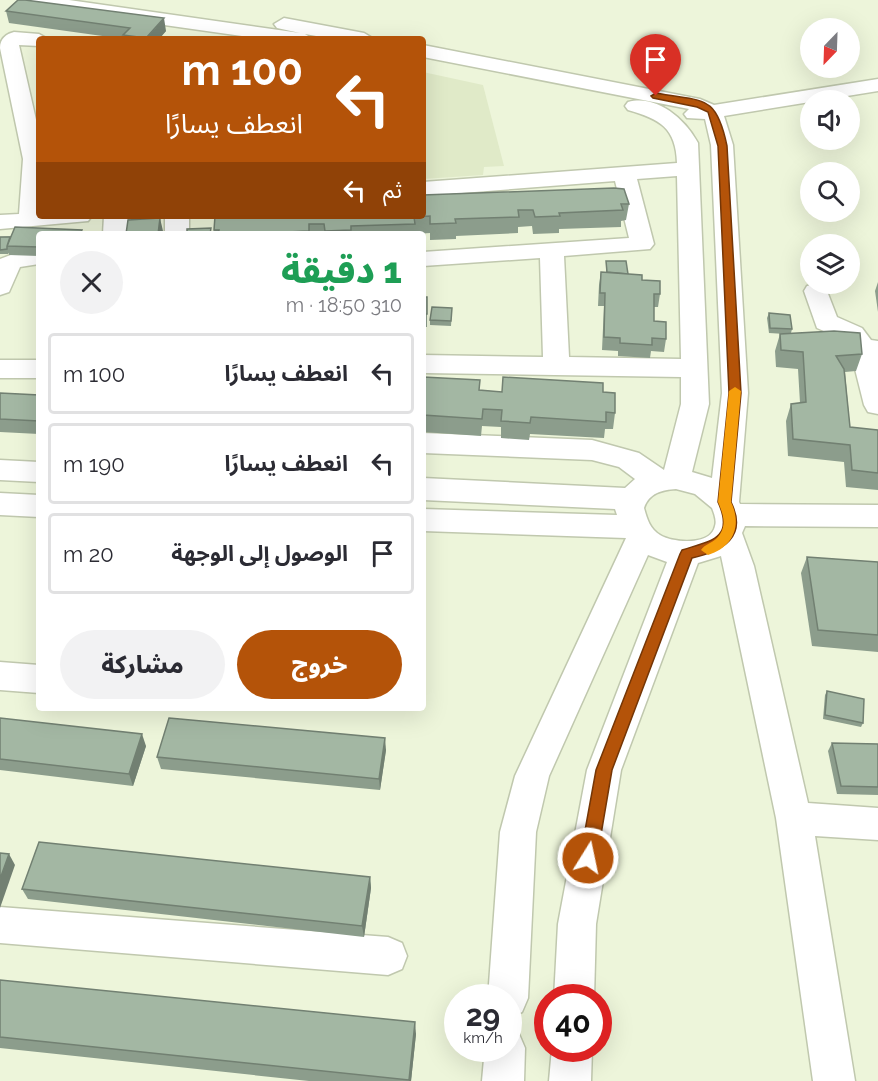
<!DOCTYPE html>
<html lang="ar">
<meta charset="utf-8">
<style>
:root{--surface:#fff;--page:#f2f2f3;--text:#2b2b33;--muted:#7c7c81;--line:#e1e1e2;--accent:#b45309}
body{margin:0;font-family:Raleway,"Noto Sans Arabic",sans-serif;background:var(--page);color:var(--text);direction:rtl;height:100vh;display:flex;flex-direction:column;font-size:22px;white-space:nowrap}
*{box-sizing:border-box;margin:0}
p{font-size:20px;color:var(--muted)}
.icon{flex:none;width:33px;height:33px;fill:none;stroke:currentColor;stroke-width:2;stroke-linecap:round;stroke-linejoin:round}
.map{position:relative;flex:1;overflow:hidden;direction:ltr}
.side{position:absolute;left:36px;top:231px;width:390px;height:480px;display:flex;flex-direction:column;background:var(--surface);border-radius:6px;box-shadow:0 6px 24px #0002;direction:rtl}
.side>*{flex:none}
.banner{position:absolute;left:36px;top:36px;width:390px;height:183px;border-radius:6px;box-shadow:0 6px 24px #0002;direction:rtl;background:#b45309;color:#fff;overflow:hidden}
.needle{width:39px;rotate:203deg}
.controls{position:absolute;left:800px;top:18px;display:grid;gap:12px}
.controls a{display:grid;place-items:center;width:60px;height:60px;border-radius:50%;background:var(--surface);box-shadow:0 6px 24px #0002;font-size:30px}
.speed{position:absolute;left:444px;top:984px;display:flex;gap:12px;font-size:30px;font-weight:700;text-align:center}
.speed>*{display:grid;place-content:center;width:78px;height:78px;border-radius:50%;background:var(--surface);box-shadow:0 6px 24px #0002;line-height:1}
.speed small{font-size:15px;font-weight:400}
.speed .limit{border:9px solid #d22;background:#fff;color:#111}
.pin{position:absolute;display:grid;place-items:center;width:51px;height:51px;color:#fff;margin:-62px -26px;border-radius:50% 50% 50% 0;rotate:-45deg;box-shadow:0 0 6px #0007}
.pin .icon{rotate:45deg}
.me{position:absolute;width:66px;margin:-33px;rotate:10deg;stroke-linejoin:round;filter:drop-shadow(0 0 4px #0008)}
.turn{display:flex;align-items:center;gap:21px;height:126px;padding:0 24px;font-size:27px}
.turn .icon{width:78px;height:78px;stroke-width:2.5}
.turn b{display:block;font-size:42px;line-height:51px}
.then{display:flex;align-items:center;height:57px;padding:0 24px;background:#0003;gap:12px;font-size:22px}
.round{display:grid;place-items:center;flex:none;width:63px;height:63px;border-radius:32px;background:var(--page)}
.summary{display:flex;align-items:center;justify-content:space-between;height:102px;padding:0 24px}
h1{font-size:36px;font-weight:800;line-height:45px;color:#1e9e55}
.cta{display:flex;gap:12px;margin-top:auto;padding:12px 24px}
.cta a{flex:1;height:69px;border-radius:36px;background:var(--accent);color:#fff;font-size:24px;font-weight:800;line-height:69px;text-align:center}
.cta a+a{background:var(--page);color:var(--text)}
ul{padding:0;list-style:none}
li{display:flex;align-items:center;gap:18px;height:81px;margin:0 12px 9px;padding:0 12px;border:3px solid var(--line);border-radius:6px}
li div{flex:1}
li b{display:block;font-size:22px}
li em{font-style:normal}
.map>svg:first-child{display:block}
.built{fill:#e0eac8}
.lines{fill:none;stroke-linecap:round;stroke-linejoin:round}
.minor-casing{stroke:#c0c8ae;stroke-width:3}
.minor{fill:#fff;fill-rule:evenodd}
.wall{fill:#8c9d8c}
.shaded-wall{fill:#728072}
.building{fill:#a3b7a3;stroke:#728072;stroke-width:1.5}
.route{fill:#b45309;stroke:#753606;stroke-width:1.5}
.slow{fill:#f59e0b}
</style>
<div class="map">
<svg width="878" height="1081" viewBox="0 0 878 1081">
<rect width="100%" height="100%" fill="#edf5da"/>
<!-- built -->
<polygon class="built" points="423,72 483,85 504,166 484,167 483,175 423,179"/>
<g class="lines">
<defs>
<g id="minor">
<polygon points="21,0 69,0 300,33 277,28 274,24 284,18 364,33 374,39 333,39 305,34 313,39 263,39 30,6"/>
<path d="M14,32L39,34L48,39H39V46L19,45L39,133V216H92L88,221L0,229V215L19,214L23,159L0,48C0,39 6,34 14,32Z"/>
<path d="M423,45L700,99L714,105L878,79V91L724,116L733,145L748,393L739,502L740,504L878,505V527L745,526L742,533L754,566L808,803L878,808V840L815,836L855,1081H813L776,818L721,556L698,563L621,770L596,924L594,998H554L558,924L587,770L667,562L648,555L549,776L536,832L528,998L522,1012L508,1018V998H488L500,832L515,776L626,538L423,531V509L617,515L615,509L423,500V478L625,488L635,479L619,467L592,460L423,453V433L592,440L639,453L664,470L681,404V377L423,373V355L543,357L540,258L423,266V252L629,238L615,181L423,196V182L677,163C676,128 660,119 628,110L625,106L628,102C657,94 685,119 698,143L709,404L692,472L712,478L722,393L711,145L705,119L687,118L684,114L689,109L423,57ZM677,176L681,359L569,357L564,256L650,249L654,244L637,179ZM676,489L695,494L712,508C714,513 717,521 715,526C711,546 673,543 660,535C650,529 647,519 644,508C649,493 662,490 676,489Z"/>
<polygon points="104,216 128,216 127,234 103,234"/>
<rect x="165" y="216" width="24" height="18"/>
<polygon points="39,250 39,264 20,267 9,292 0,295 0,259 16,253"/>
<polygon points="817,284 825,286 837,317 862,328 871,340 878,341 878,414 868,412 864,405 850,349 844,340 817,328 804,291 807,286"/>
<rect x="0" y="360" width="39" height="18"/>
<polygon points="0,460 39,462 39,482 0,480"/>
<polygon points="0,493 39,495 39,517 0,515"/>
<polygon points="0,662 39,665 39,693 0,690"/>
<polygon points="0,907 388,937 402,943 407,956 402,969 388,975 0,943"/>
<polygon points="508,1029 519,1034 525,1048 524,1081 482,1081 485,1048 508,1048"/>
<polygon points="552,1048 592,1048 591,1081 549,1081"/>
</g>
</defs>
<!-- minor casing -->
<use href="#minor" class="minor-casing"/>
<!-- minor -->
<use href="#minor" class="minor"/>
</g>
<!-- wall -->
<g class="wall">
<polygon points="6,11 166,31 159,39 124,39 9,23"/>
<polygon points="629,204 626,220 621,221 621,227 559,229 559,233 533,234 532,226 518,227 518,233 456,236 456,239 430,240 430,233 415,234 215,234 214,230 215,216"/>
<polygon points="39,234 39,256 9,255 9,253 8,254 0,254 0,237"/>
<polygon points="606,261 628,274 642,280 660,294 658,307 654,307 654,321 666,339 664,352 651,351 650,358 618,356 618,351 602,350 604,306 598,306 599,285 601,272 606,272"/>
<polygon points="878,282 878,312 875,291"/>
<rect x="423" y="297" width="4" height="30"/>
<polygon points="452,308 451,326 430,325 430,320"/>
<polygon points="769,313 792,329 791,333 862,354 856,371 845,372 850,427 878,430 878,490 846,487 844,462 788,456 786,421 791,404 800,403 798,369 776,367 775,351 780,334 785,334 769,333 767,318"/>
<polygon points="423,377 480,390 502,392 603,392 615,413 613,429 605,429 604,438 530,434 529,440 501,438 501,427 482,426 481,436 423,432"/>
<polygon points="0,393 39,395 39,434 0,432"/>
<polygon points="807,557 878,562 878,652 812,646 801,573"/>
<polygon points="827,691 863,723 861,727 823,719 825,695"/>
<polygon points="0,718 146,746 133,786 0,770"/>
<polygon points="832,743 878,744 878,795 837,794 828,751"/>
<polygon points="386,750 380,790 161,769 157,757"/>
<polygon points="370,877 371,888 364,937 28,899 22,889"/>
<polygon points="0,980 416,1034 411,1081 309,1081 0,1048"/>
</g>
<!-- shaded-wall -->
<g class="shaded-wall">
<polygon points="164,18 166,31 159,39 146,39"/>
<polygon points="160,218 163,231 162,234 158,234"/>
<polygon points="142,734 146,746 133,786 129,774"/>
<polygon points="385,738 386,750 380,790 379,779"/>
<polygon points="9,854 15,865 0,908 0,879"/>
<polygon points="370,877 371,888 364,937 362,926"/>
<polygon points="415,1022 416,1034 411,1081 409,1081"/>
</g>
<!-- building -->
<g class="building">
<polygon points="18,0 25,0 164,18 146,38 123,35 130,28 6,11"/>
<polygon points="614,188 624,189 629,204 621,204 623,210 559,213 560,216 535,217 533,210 518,210 519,217 455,219 456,223 430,224 430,216 414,217 415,224 351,226 351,230 325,231 324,224 309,224 309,231 244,234 218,234 219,230 214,230 215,216 423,216 423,195"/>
<polygon points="160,218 158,234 126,234 128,220"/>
<polygon points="15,227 82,230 80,234 39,234 39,247 7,246"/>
<polygon points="211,228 210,234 187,234 187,229"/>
<polygon points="0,237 10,237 7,246 7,249 0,250"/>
<polygon points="606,261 626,261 628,274 607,272"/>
<polygon points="601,272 642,275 642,280 660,281 660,294 654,294 654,321 666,322 666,339 652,338 652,345 620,343 620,338 604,337 605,293 600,293"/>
<rect x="423" y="297" width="4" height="17"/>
<polygon points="432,307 452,308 451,321 430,320"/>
<polygon points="769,313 790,315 792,329 770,328"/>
<polygon points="834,331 860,333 862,354 836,356 844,369 850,427 878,430 878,473 852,470 850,445 793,439 791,404 806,402 803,352 781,350 780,334"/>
<polygon points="423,377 480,380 479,390 502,392 503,377 603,383 603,392 615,393 615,413 606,412 606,422 531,417 530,423 501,421 502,410 483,409 482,419 423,415"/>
<polygon points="0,393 39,395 39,421 0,419"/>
<polygon points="807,557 878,562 878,635 818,630"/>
<polygon points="827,691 864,699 863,723 825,715"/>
<polygon points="0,718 142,734 129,774 0,759"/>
<polygon points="169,718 385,738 379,779 157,757"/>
<polygon points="832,743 878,744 878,787 841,786"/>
<polygon points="39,842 370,877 362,926 22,889"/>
<polygon points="0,853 9,854 0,879"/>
<polygon points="0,980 415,1022 409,1080 0,1037"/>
</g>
<!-- route -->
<path class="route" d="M656,93C703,102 716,93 727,146L741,393L731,502C748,537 723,551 692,558L612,770L597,858L594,864L588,866L583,864L580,858L596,770L680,554L682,550C710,541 735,539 718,502L729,393L718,146L708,112L697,107L653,98L651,96Z"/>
<!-- slow -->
<path class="slow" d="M735,387L741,391L731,502C742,525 734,547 708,555L701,550C705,544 712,543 717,538C728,526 723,514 718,502L729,391Z"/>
</svg>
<div class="controls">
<a><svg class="needle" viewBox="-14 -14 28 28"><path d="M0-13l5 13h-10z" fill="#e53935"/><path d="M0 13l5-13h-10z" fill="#7c7c81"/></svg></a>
<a><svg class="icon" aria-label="sound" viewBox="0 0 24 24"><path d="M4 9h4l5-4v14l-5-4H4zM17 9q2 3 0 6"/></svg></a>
<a><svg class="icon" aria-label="search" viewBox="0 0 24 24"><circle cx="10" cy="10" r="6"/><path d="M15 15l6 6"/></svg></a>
<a><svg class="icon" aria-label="layers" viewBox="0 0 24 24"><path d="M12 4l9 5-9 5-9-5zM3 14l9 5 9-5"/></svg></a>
</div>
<div class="speed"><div>29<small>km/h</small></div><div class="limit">40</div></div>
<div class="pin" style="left:656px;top:96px;background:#d93025"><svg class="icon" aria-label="arrive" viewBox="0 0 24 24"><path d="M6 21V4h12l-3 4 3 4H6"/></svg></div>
<svg class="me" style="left:588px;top:858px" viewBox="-20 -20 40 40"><circle r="17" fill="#b45309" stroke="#fff" stroke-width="3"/><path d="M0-11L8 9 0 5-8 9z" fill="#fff"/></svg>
<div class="banner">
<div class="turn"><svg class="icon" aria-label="left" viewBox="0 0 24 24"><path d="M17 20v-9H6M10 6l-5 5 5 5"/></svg><div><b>100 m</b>انعطف يسارًا</div></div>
<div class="then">ثم<svg class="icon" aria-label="left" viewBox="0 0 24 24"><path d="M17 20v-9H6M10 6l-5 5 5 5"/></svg></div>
</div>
<section class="side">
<div class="summary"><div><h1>1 دقيقة</h1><p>310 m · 18:50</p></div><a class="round"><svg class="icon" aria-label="close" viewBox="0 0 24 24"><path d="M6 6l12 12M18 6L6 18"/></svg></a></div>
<ul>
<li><svg class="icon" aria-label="left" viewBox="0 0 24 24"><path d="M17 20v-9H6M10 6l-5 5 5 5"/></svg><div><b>انعطف يسارًا</b></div><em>100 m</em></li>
<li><svg class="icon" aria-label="left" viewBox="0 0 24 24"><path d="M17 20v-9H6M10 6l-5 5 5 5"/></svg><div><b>انعطف يسارًا</b></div><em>190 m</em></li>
<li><svg class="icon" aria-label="arrive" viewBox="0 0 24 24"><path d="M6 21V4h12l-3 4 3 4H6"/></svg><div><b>الوصول إلى الوجهة</b></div><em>20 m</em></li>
</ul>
<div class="cta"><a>خروج</a><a>مشاركة</a></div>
</section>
</div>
